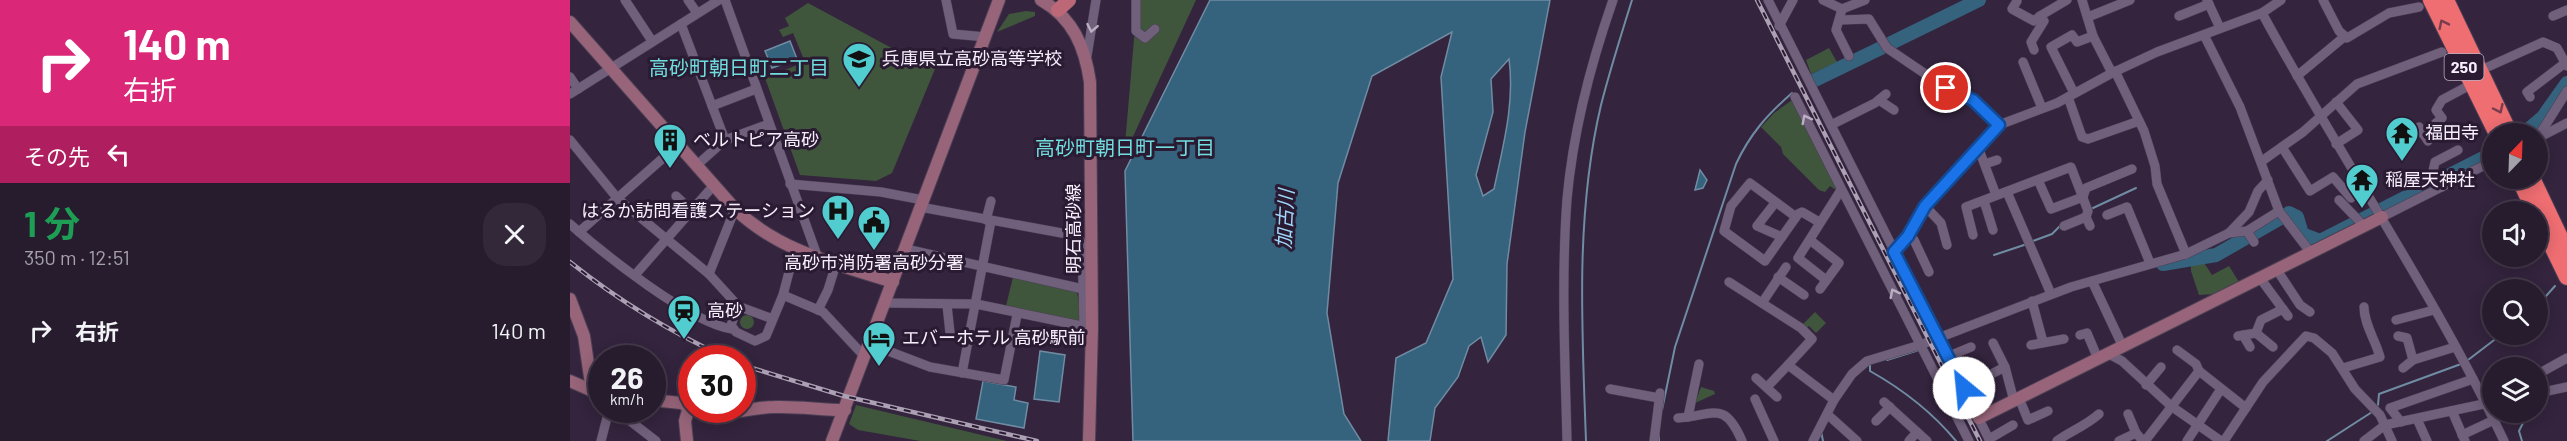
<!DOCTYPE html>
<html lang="ja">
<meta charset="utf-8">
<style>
:root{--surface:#271b2e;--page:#33283a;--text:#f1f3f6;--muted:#a4a1aa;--line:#43394a}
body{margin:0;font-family:Barlow,"Noto Sans JP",sans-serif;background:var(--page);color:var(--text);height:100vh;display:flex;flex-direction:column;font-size:22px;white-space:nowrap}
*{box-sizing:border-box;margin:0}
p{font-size:20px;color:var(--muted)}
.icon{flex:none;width:33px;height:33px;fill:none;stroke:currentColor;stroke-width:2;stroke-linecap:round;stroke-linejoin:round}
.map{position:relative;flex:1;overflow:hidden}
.sheet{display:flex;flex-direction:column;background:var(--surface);width:570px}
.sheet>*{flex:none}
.top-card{background:#db2777;color:#fff;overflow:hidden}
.needle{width:39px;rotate:23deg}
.tools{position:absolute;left:1912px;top:123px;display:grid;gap:12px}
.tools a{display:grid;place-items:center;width:66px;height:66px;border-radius:50%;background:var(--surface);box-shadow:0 3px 15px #0003,0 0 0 2px var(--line);font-size:30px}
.speed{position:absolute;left:18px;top:345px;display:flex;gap:12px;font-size:30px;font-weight:700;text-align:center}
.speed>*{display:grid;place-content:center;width:78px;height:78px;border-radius:50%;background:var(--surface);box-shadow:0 3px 15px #0003,0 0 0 2px var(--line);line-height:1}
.speed small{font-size:15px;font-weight:400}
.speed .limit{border:9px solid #d22;background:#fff;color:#111}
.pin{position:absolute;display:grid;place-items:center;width:51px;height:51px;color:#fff;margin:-26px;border:3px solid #fff;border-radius:50%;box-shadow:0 2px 6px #0007}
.me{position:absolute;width:66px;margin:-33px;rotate:332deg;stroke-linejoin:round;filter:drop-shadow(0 0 4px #0008)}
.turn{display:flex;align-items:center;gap:21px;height:126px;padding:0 24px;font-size:27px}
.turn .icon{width:78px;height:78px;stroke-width:2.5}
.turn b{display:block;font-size:42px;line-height:51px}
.then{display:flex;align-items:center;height:57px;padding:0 24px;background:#0003;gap:12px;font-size:22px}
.round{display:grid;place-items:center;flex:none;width:63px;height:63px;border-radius:24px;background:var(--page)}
.overview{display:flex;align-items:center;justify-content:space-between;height:102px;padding:0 24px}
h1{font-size:36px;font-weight:700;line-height:45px;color:#1e9e55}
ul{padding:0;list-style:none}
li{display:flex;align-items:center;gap:18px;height:90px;padding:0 24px}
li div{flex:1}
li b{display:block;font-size:22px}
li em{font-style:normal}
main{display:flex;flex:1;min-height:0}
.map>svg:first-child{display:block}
.green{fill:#3f553c}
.water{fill:#35627c;stroke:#6f8ca3;stroke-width:1.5;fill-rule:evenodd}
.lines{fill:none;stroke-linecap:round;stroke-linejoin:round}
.stream{stroke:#6f8ca3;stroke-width:2}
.river{stroke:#35627c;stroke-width:14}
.street-casing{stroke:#4b3f54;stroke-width:10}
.secondary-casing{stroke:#4b3f54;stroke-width:14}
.primary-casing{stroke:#4b3f54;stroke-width:15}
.highway-casing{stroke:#4b3f54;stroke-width:18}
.street{stroke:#71607c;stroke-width:9}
.secondary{stroke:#976479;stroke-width:12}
.primary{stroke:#bd6876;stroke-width:14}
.highway{stroke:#ef6e72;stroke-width:16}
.rail-casing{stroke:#aca1b4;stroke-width:4.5}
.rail{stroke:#2a1b33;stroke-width:2;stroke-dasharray:7;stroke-linecap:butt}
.oneway{stroke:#793c4c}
.oneway2{stroke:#bbafc3}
.route-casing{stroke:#114b97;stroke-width:15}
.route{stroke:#1a73e8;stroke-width:10}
.labels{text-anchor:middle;stroke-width:6;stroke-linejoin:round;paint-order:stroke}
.shield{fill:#2a1b33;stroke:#baafc0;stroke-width:1.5}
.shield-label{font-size:16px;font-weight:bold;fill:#f7effd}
.poi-label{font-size:18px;fill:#f7effd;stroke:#2a1b33;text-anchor:start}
.street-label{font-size:18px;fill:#f7effd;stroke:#2a1b33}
.neighbourhood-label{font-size:20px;fill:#70ddde;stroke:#2a1b33}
.water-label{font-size:20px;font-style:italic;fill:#9ed7fa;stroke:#2a1b33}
</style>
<main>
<section class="sheet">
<div class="top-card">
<div class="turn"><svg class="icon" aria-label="right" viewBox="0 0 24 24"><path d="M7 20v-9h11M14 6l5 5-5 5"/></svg><div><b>140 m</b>右折</div></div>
<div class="then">その先<svg class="icon" aria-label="left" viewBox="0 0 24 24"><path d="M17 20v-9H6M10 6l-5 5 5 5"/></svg></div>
</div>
<div class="overview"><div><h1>1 分</h1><p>350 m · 12:51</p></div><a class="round"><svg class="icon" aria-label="close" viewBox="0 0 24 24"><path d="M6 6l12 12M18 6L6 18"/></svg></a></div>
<ul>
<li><svg class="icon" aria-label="right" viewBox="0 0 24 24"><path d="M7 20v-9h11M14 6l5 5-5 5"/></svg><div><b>右折</b></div><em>140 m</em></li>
</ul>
</section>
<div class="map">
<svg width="1997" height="441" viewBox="0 0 1997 441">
<rect width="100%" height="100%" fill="#34243e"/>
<!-- green -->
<g class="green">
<polygon points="570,0 626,0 554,156 564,39"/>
<path d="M238,3L344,60C354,58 359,60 365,69L322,173L306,181L230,175L195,78L235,62L223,33L213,37L209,30L219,26L215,18Z"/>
<polygon points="456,11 465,12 465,16 427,32 439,14"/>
<polygon points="1259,48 1267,62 1241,74 1236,60"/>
<polygon points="1222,100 1267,187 1266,190 1260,186 1255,192 1249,190 1213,154 1211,147 1191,127 1204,113"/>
<polygon points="1631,258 1642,275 1659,266 1669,282 1646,294 1629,295 1621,271 1621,261"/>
<polygon points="443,277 507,292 512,322 435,310"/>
<polygon points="1245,312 1256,323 1246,333 1239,326 1236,329 1232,325"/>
<circle cx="177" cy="322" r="7"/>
<polygon points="1131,387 1144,391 1145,394 1125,403"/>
<polygon points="286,405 437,441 350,441 288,430 279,424"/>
</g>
<!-- water -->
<g class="water">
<path d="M640,0H980L955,132L937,264L936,335L918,362L911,337L899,346L888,377L865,408L860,441H818L826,358L856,343L883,279L871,77L882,32L802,76L768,183L757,313L774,414L791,441H563L555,171ZM939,59C945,103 933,146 924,189L913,196L906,175L923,112L921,79Z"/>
<polygon points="220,41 227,59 202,68 195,51"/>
<polygon points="1130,170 1137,180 1133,188 1125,190"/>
<polygon points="470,351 495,355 489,402 464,399"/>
<polygon points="413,381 446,387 444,400 458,403 454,428 406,419"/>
</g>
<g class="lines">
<!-- stream -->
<g class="stream">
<polyline points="1523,208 1566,188"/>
<polyline points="1463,241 1482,234 1492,224"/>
<polyline points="1424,255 1457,244"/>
<polyline points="1968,305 1985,286"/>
<polyline points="1317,360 1349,350"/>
<polyline points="1898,360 1932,334"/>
<path d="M1300,365V371C1332,389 1362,412 1386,441"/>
<polyline points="1808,405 1809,394 1891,364"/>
<path d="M1092,410L1105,347L1166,164C1180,134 1197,115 1222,93"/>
<polyline points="1950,412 1953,423 1949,431 1952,441"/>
<polyline points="1251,431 1253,441"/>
<path d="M1016,441C1012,329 1005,215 1031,105C1040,70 1051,35 1062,0"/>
<polyline points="1089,441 1089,433"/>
<polyline points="1757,441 1802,412"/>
</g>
<!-- river -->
<g class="river">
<polyline points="1321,43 1409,0"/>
<polyline points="1245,80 1311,48"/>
<polyline points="1953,134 1973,117 1997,83"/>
<polyline points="1593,264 1646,255 1719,213 1727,217 1732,234 1750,241 1923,153"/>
</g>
<defs>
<g id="street">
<polyline points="55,0 82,41"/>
<polyline points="118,0 127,13"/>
<polyline points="155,0 248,258"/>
<polyline points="376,0 383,34 416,37"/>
<polyline points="566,0 566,31 575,38 585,29"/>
<polyline points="1198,0 1420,441"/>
<polyline points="1253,0 1272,9 1295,0"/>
<polyline points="1512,0 1523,36 1542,73"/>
<polyline points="1637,0 1650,28"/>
<polyline points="1753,0 1769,31 1777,38 1819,13 1849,7"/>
<polyline points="1447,1 1442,9 1464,21 1470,16"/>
<polyline points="1272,9 1266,30 1279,56"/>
<path d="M1692,13C1770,157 1864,293 1934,441"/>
<polyline points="1609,16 1639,4"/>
<polyline points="1983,16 1997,10"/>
<polyline points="1518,17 1560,0"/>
<polyline points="1270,20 1299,19 1317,48 1376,88 1403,100 1429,125"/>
<polyline points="111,24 155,140"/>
<polyline points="1209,26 1223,0"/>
<polyline points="1634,35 1670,107 1709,211 1741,253"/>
<polyline points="1464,50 1461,42 1474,21 1470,16 1497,0"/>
<polyline points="517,56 526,0"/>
<polyline points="1453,62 1472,108"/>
<polyline points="1911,70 1973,42 1987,48 1997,66"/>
<polyline points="1545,71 1574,131 1585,166 1587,184 1616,254"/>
<polyline points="1727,76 1774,37"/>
<polyline points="0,77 8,89"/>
<polyline points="1504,93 1481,47 1502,35 1507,42 1523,36"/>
<polyline points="0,94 149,0"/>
<polyline points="1225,97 1399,441"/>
<polyline points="1498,97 1512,137 1518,139 1569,121"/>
<polyline points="1960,97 1957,92 1995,63"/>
<polyline points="1309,100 1324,110"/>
<polyline points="1766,102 1788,130 1766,144"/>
<polyline points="142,106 186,89"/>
<polyline points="1261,125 1305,103 1316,94"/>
<polyline points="1849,127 1858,141"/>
<polyline points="1853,134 1872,118 1866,110 1872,100 1902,84"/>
<polyline points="1968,137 1997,91"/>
<polyline points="1968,138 1997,123"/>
<polyline points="0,140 48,199 139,274 170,308"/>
<polyline points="1408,147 1426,195"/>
<polyline points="1712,147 1740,191 1763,177 1781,198"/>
<polyline points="1692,161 1733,132 1787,84 1872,52"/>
<polyline points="1415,164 1427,160"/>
<polyline points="127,165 155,140 199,124"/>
<polyline points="1468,180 1481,209 1513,197 1516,188 1562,169"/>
<polyline points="220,184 311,192 353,200"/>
<polyline points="1872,187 1863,171 1865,162 1888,150"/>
<polyline points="1437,192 1481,294"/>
<polyline points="106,196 121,210"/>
<polyline points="1769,200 1794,226"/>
<polyline points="1414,201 1423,230"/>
<polyline points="1205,203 1187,226 1212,237"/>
<polyline points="1355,206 1371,223 1377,245"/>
<polyline points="350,207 508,236 512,244 514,327"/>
<polyline points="1537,215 1557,207 1580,263"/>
<polyline points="1226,217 1180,183 1161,206 1154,231 1195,261 1226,217 1228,214 1232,212 1249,222"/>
<polyline points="1812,217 1923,161"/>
<polyline points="416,220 421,201"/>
<path d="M0,224C34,254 120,323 162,329"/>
<polyline points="1494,226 1516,217"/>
<polyline points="1677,231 1684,242"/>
<polyline points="9,232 109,144"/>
<polyline points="1659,233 1679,212 1688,191 1698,180"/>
<polyline points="1403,235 1396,207 1501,167 1518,211 1516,217 1520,226"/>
<polyline points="1338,236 1344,240 1359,272"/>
<polyline points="1240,240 1269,263 1250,289"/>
<polyline points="336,249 513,289"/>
<polyline points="1322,255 1338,236 1355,206 1429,125 1487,103 1542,73 1587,52 1692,13 1711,0"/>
<polyline points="1707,270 1730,305 1740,312"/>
<polyline points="139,274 165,209"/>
<polyline points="65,275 144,185"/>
<polyline points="1208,277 1234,295"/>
<polyline points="1690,278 1718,316"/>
<polyline points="1256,280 1228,258 1271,190"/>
<polyline points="1522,281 1553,347"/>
<polyline points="1159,282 1231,328 1242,339 1218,365 1264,400"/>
<polyline points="213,295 253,312 295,357"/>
<polyline points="1462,301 1473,342"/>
<polyline points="315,303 406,304 517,327"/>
<polyline points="1192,303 1216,267"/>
<polyline points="377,305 380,333"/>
<polyline points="248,310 258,290 266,264"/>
<polyline points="203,319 173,308 166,312 161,325 166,332 185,341 196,336 213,295 225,249"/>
<polyline points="1826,320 1864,310"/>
<polyline points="1686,333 1703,347"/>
<polyline points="1510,335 1517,333 1528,359"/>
<polyline points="1673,335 1680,347"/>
<polyline points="1668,336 1686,333 1691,320 1713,309"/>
<polyline points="1828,336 1837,338 1843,360"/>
<polyline points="1423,343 1435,367 1444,401"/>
<polyline points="300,344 360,367 434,380 447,315"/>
<polyline points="1461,345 1494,339"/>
<polyline points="1607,350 1626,364 1629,371"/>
<polyline points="1539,354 1552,361 1601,406 1651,441"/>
<polyline points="1377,357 1401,347"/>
<path d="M1773,368L1810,357C1805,339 1794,324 1794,307"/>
<polyline points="1833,368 1843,360 1885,347"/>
<polyline points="392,373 421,221"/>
<polyline points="1968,374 1997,358"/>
<polyline points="1186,378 1207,397"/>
<polyline points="1576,385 1591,367"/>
<polyline points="1197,387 1218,365"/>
<polyline points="1394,388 1435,367"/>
<polyline points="1040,389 1089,398"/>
<polyline points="1968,393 1997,387"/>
<polyline points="1449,398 1458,420 1478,411"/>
<polyline points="1185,399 1204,441"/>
<polyline points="1314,402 1357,441"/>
<polyline points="46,410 86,441"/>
<polyline points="1882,411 1895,441"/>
<polyline points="1257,414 1287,441"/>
<polyline points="1558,414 1566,433"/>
<polyline points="1118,417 1129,364"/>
<path d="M1108,418C1143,416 1154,399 1172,441"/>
<polyline points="1847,419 1857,441"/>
<polyline points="1306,421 1320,407"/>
<polyline points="1831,422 1820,408 1903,379"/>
<polyline points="1892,435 1924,420"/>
<polyline points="1419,439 1443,425"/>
<polyline points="31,441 39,410"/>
<path d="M997,441C995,360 991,280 997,199C1003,132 1021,63 1043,0"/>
<polyline points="1084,441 1090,393"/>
<polyline points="1243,441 1264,400 1282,374 1297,361 1350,345 1501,287 1616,254 1659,233 1677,231 1709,211"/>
<polyline points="1339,441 1347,432"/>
<path d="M1487,441C1502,430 1514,427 1529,414"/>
<polyline points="1549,441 1566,433 1573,441"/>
<polyline points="1575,441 1629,371 1676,408"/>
<polyline points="1617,441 1651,389"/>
<polyline points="1654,441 1693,382 1736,336 1744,338 1762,353 1785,389 1810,415 1822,441"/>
<polyline points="1794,441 1815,425 1923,402"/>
</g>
<g id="secondary">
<path d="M471,0C503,18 515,47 520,82L522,328L519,441"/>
<path d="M0,22L165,209C209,251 266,264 323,282"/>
<polyline points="0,299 14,336 22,391"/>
<polyline points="0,381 32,395"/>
<polyline points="82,400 111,403 122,408"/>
<path d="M126,410C152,420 177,407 204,407C228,406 251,410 275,410"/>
<polyline points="1409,418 1812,217"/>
<polyline points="117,441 115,421 119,407"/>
<polyline points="262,441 429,0"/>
</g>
<polyline id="primary" points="488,10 499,0"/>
<g id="highway">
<polyline points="1861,0 1927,134"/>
<polyline points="1876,0 1940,134"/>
<polyline points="1949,178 1963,208"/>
<polyline points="1962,178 1997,252"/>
<polyline points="1980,242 1997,277"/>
</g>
</defs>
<!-- street casing -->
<use href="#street" class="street-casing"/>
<!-- secondary casing -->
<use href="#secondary" class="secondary-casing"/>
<!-- primary casing -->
<use href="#primary" class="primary-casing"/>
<!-- highway casing -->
<use href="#highway" class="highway-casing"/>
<!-- street -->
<use href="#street" class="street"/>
<!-- secondary -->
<use href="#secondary" class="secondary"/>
<!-- primary -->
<use href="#primary" class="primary"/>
<!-- highway -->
<use href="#highway" class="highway"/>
<defs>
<g id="rail">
<polyline points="1187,0 1410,441"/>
<path d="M0,262C49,301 100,332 157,358"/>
<polyline points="172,365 274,396 467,441"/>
</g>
</defs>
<!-- rail casing -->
<use href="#rail" class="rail-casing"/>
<!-- rail -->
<use href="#rail" class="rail"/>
</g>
<!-- one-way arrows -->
<defs><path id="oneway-chevron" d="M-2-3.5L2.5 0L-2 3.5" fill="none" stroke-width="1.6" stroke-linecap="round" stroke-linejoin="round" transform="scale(1.5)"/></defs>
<g class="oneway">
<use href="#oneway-chevron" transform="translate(1873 24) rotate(-116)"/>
<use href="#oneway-chevron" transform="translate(1929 109) rotate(65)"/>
</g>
<g class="oneway2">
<use href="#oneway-chevron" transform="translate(522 28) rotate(101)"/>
<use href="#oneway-chevron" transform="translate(1236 119) rotate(-117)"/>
<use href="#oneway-chevron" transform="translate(1324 293) rotate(-117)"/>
</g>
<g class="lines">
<defs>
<polyline id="route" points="1376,88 1403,100 1429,125 1355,206 1338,236 1324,252 1394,388"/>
</defs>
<!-- route casing -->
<use href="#route" class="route-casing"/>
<!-- route -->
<use href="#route" class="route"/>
</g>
<!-- icons -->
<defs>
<symbol id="school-pin" viewBox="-11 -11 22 30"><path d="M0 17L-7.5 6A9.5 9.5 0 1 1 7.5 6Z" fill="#52cdcf" stroke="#2a1b33"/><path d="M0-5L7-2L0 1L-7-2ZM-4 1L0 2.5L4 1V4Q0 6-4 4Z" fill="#111"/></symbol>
<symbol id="temple-pin" viewBox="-11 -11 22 30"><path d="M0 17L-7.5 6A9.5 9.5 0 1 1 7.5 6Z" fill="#52cdcf" stroke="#2a1b33"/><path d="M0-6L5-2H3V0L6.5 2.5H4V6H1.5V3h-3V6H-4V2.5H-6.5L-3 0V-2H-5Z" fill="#111"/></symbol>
<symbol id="building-pin" viewBox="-11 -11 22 30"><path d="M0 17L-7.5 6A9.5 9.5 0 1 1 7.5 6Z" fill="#52cdcf" stroke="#2a1b33"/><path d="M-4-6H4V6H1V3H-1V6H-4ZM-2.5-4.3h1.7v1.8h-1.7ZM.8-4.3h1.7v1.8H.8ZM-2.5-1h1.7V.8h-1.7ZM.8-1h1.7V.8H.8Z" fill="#111"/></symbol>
<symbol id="hospital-pin" viewBox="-11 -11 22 30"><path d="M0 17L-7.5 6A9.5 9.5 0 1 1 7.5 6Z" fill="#52cdcf" stroke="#2a1b33"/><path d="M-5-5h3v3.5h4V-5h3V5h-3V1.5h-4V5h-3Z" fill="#111"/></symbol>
<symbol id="civic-pin" viewBox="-11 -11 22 30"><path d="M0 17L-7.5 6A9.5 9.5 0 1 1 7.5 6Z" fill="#52cdcf" stroke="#2a1b33"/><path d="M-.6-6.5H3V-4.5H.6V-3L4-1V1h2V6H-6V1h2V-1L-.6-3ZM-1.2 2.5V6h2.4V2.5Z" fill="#111"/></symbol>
<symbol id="station-pin" viewBox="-11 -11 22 30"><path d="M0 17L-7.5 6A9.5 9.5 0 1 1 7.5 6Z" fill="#52cdcf" stroke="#2a1b33"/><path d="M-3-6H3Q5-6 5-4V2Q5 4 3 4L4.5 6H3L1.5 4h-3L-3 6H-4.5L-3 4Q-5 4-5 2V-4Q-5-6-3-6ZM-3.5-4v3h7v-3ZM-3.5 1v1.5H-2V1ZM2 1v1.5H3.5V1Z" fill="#111"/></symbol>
<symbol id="hotel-pin" viewBox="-11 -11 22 30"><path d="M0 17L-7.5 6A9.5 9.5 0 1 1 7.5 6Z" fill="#52cdcf" stroke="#2a1b33"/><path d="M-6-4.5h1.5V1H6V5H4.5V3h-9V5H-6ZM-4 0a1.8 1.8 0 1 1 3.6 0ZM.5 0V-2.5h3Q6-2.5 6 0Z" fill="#111"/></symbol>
</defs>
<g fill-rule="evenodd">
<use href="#school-pin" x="270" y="40" width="38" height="52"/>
<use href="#temple-pin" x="1813" y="114" width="38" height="52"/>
<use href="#building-pin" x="81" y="121" width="38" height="52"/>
<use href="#temple-pin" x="1773" y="161" width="38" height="52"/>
<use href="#hospital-pin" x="249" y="192" width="38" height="52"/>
<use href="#civic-pin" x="285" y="203" width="38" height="52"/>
<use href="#station-pin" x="95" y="292" width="38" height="52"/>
<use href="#hotel-pin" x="290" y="319" width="38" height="52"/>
</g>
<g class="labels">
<!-- shield labels -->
<rect class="shield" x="1874.5" y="54" width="39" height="26" rx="4.5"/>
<g class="shield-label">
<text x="1894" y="73">250</text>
</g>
<!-- poi labels -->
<g class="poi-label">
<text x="312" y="65">兵庫県立高砂高等学校</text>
<text x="1855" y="139">福田寺</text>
<text x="123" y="146">ベルトピア高砂</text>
<text x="1815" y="186">稲屋天神社</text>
<text x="245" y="217" text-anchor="end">はるか訪問看護ステーション</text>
<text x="304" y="269" text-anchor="middle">高砂市消防署高砂分署</text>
<text x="137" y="317">高砂</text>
<text x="332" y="344">エバーホテル 高砂駅前</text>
</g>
<!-- street labels -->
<g class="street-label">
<text transform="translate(504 229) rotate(-90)" y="6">明石高砂線</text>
</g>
<!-- neighbourhood labels -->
<g class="neighbourhood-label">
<text x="169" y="75">高砂町朝日町二丁目</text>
<text x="555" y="155">高砂町朝日町一丁目</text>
</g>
<!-- water labels -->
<g class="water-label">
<text transform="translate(715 219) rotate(-87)" y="7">加古川</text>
</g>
</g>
</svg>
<div class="tools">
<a><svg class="needle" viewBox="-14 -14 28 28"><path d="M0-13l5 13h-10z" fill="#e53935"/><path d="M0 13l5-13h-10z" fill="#a4a1aa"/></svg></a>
<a><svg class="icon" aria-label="sound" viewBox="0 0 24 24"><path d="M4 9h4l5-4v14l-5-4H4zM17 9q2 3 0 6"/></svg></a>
<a><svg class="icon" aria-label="search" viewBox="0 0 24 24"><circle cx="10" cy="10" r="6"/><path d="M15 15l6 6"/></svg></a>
<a><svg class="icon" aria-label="layers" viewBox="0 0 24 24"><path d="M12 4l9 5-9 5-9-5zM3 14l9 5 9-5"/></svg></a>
</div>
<div class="speed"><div>26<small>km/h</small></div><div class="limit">30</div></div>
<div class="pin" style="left:1376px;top:88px;background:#d93025"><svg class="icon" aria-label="arrive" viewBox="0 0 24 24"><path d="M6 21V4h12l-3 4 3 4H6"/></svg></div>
<svg class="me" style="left:1394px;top:388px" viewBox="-20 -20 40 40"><circle r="19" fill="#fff"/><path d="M0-13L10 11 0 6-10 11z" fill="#1a73e8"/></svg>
</div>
</main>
